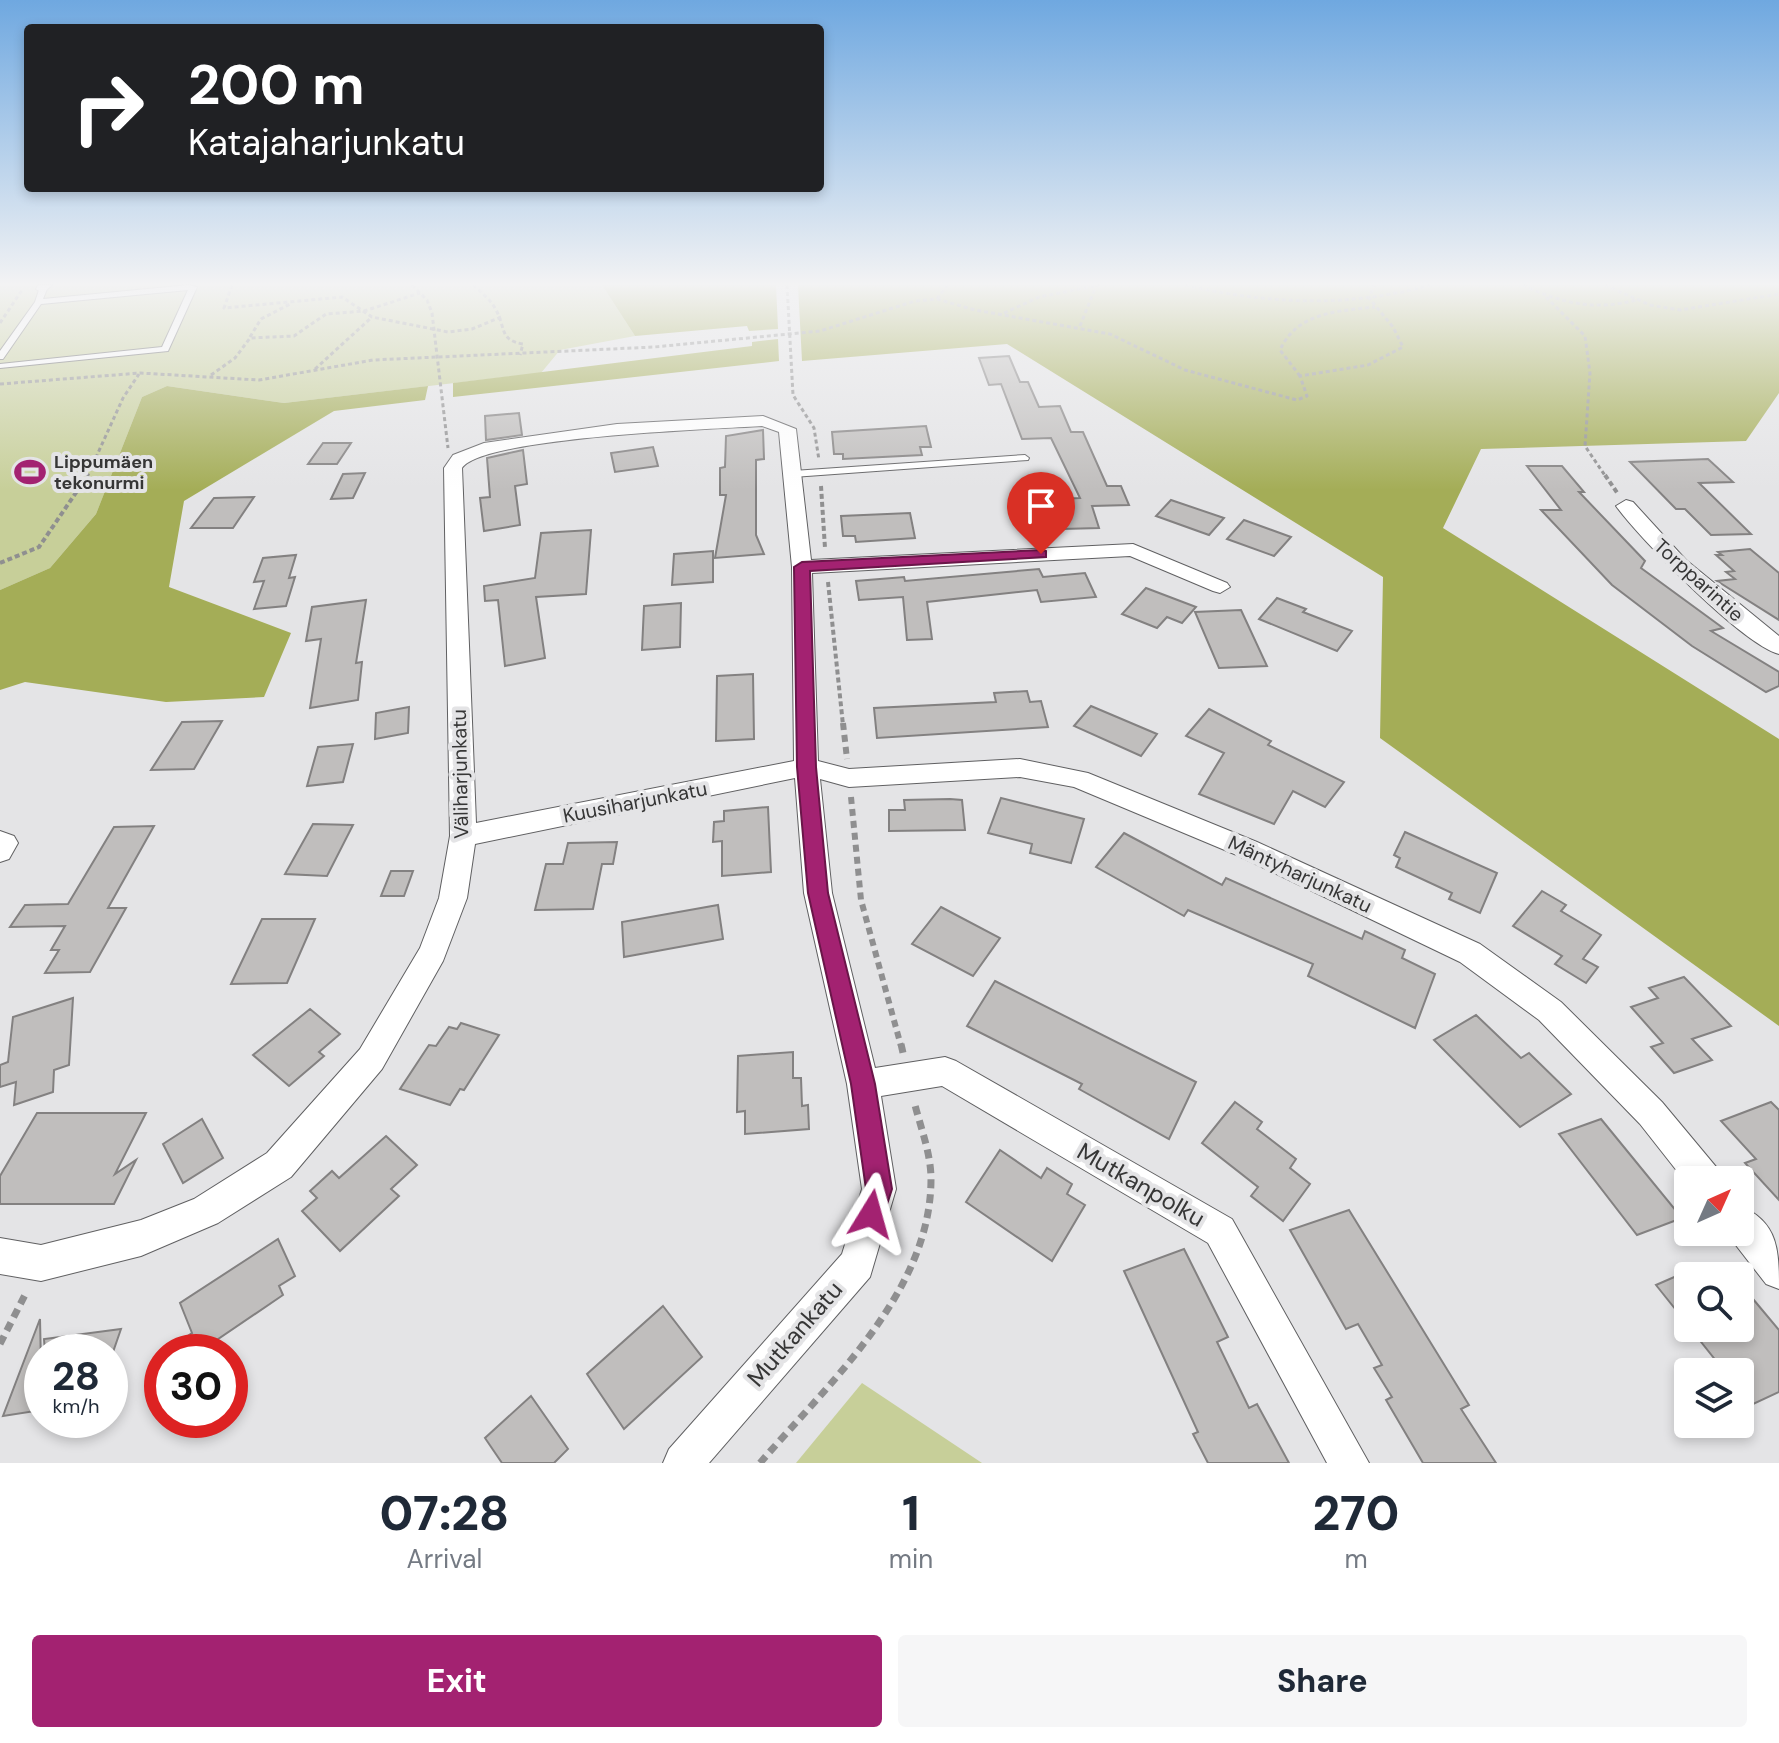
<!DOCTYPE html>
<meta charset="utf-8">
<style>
:root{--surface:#fff;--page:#f6f6f7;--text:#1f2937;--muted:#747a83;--accent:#a32271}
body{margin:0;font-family:"DM Sans",sans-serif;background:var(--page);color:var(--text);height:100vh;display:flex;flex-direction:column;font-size:30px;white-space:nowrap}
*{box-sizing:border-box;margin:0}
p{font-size:26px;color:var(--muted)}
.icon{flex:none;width:44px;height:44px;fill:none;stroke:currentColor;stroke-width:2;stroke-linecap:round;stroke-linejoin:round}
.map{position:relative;height:1463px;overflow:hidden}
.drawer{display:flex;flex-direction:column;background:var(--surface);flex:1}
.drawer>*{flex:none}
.hud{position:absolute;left:24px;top:24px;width:800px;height:168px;border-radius:8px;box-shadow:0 4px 12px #0003;background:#202124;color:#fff;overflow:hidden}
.needle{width:52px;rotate:45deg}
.controls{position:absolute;left:1674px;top:1166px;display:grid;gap:16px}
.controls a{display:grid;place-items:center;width:80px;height:80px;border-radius:8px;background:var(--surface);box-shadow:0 4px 12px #0003;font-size:40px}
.speed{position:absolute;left:24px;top:1334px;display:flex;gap:16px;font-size:40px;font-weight:700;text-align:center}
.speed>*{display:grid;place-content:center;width:104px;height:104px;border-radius:50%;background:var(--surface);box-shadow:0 4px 12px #0003;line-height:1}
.speed small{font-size:20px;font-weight:400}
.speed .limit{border:12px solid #d22;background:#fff;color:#111}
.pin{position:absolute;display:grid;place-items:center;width:68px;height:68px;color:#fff;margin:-82px -34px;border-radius:50% 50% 50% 0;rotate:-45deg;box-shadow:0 0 8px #0007}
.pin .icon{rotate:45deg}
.me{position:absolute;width:88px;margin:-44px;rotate:8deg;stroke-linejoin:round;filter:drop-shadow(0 0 6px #0008)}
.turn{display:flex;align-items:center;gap:28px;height:168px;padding:0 32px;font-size:36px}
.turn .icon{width:104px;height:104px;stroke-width:2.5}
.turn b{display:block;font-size:56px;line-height:68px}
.eta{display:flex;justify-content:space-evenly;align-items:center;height:136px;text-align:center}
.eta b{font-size:48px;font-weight:800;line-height:56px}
.button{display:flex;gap:16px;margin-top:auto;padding:16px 32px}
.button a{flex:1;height:92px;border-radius:8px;background:var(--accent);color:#fff;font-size:32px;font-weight:800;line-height:92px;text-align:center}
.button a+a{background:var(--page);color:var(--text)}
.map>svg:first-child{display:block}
.green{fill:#c7cf99}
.forest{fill:#a4ad57}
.building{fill:#c0bebd;stroke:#838181;stroke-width:2}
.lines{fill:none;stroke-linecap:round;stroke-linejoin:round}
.lane-casing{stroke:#606062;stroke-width:2}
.street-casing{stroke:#606062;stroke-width:2}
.path-far3{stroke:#8f8f90;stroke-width:3;stroke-dasharray:4 3;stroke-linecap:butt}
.path-far2{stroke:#8f8f90;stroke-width:4;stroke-dasharray:5 3;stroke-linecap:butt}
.path-far1{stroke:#8f8f90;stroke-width:6;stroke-dasharray:7 5;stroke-linecap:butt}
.path{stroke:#8f8f90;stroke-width:7;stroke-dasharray:9 6;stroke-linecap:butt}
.lane{fill:#fff;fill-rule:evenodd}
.street{fill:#fff;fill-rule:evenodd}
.route{fill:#a32271;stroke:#6a1649;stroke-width:2}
.labels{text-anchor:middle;stroke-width:8;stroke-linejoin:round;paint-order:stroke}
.far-poi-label{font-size:18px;font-weight:bold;fill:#363636;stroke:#e4e4e6;text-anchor:start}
.street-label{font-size:20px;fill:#363636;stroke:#e4e4e6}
.near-street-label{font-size:24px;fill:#363636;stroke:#e4e4e6}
</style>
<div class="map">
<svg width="1779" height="1463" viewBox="0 0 1779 1463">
<rect width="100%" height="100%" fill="#e4e4e6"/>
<!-- green -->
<g class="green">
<polygon points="0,285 602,285 635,336 560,350 541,373 284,403 167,386 142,397 96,514 50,568 0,590"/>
<polygon points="862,1383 982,1463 796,1463"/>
</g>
<!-- forest -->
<g class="forest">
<polygon points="602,285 776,285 778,329 749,331 747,326 635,336"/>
<polygon points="798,285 1779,285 1779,393 1746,441 1481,449 1443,528 1779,739 1779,1026 1380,738 1383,577 1007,344 802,361"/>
<polygon points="778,339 779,361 453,397 453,383 752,346 752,342"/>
<polygon points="167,386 284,403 428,386 425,400 334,411 184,501 169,587 291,633 264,697 166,702 25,682 0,690 0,590 50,568 96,514 142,397"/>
</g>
<!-- building -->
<g class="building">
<polygon points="1009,356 1020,382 1028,382 1039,407 1060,406 1071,432 1083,432 1107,486 1121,486 1129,505 1092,506 1099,528 1024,530 1016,500 1080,498 1051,438 1022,439 1001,384 989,385 979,358"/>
<polygon points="519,413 522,435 486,440 485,416"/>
<polygon points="926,426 931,447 920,447 922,455 843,459 843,454 834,454 832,432"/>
<polygon points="763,430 764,459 756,460 756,535 764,554 715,558 726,495 720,495 720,468 725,467 726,436"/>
<polygon points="323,443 351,443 337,464 308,464"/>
<polygon points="653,447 658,466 615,472 611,453"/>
<polygon points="523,450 527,484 515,486 520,525 484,531 480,498 490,497 487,458"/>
<polygon points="1708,459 1733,482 1699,483 1751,534 1711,535 1685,509 1676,509 1630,462"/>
<polygon points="1527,466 1562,466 1584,492 1579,492 1645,561 1641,568 1723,628 1711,631 1779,672 1779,686 1766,692 1692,646 1612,585 1541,510 1561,510"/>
<polygon points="365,473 353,498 331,499 343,474"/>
<polygon points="254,497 233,528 191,528 214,498"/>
<polygon points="1171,500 1224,518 1209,535 1156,516"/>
<polygon points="910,513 915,538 856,542 855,536 843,536 841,516"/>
<polygon points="1244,520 1291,537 1274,556 1227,539"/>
<polygon points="591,530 586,594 536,597 545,658 505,666 498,600 485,601 484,586 535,578 541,533"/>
<polygon points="1750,549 1779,573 1779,620 1717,581 1735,579 1726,572 1734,571 1716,555 1722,555 1718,552"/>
<polygon points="713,551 713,582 672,585 674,554"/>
<polygon points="296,555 289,578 295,577 286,606 254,609 264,581 254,582 263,558"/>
<polygon points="1039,569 1043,577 1085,573 1096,597 1041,602 1037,590 927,602 932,639 907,640 903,597 859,600 856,581 904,577 905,581"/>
<polygon points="1146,588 1196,607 1182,623 1167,617 1157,628 1122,614"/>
<polygon points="1277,598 1306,609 1303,612 1352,631 1337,651 1259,619"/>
<polygon points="366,600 356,663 362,662 358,700 310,708 321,639 306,641 312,607"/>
<polygon points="681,603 680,647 642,650 644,606"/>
<polygon points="1241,610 1267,666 1219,668 1195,612"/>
<polygon points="753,674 754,739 716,741 717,676"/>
<polygon points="1027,691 1030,702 1041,701 1048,727 877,738 874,708 996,702 994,693"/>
<polygon points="1091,706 1157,734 1141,756 1074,726"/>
<polygon points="409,707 408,733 375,739 376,713"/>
<polygon points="1209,709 1271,741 1268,745 1344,782 1325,807 1293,791 1274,824 1199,794 1224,753 1186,736"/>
<polygon points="222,721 194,769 151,770 182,722"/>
<polygon points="353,744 343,782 307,786 318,747"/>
<polygon points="1001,798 1084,819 1071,863 1030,853 1032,844 988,833"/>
<polygon points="950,799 962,800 965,830 889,831 889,810 905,810 904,800"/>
<polygon points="768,807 771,872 722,876 722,841 713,842 714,822 724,821 724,811"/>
<polygon points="313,824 353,825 327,876 285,874"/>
<polygon points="154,826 108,908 126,908 90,972 45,973 59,950 51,950 65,926 10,927 25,905 68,904 114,827"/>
<polygon points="1405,832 1497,873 1480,913 1449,899 1452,893 1396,867 1400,858 1394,855"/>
<polygon points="1124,833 1222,885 1226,878 1362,939 1365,931 1405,950 1402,958 1435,974 1415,1028 1308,976 1313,964 1188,910 1184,916 1096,867"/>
<polygon points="617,842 613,864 602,864 593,909 535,910 546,864 563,864 568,843"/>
<polygon points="391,871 413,871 404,896 381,896"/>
<polygon points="1542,891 1566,905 1561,911 1601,935 1583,959 1598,967 1586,983 1555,964 1562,956 1513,926"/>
<polygon points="718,905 723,939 624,957 622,922"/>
<polygon points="941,907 1000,938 973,976 912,944"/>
<polygon points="262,919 315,919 287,983 231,984"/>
<polygon points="1684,977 1731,1026 1692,1039 1712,1060 1674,1073 1651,1047 1663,1043 1631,1007 1658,998 1649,988"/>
<polygon points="995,981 1196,1082 1169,1139 1079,1089 1082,1084 967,1026"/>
<polygon points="73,998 69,1065 54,1070 53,1092 14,1105 16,1082 0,1087 0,1065 8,1062 13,1017"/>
<polygon points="310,1009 340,1034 319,1052 324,1056 289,1086 253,1055"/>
<polygon points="1476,1015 1521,1058 1529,1053 1571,1094 1520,1127 1434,1040"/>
<polygon points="461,1023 499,1035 464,1090 460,1089 450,1105 400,1089 429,1045 436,1046 449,1027 457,1029"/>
<polygon points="793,1052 793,1078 801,1078 802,1106 808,1105 809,1129 745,1134 745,1111 737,1112 738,1056"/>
<polygon points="1235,1102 1262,1122 1257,1129 1296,1159 1290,1168 1310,1184 1283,1221 1251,1196 1258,1187 1202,1143"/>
<polygon points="1771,1102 1779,1110 1779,1200 1745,1163 1756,1159 1721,1121"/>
<polygon points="37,1113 146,1113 115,1174 136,1160 114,1204 0,1204 0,1176"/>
<polygon points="202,1119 223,1158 183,1183 163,1144"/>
<polygon points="1601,1119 1682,1218 1637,1235 1559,1134"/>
<polygon points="386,1136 417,1165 391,1189 399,1196 340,1251 302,1211 317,1198 310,1191 332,1171 339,1178"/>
<polygon points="1000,1150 1041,1178 1047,1168 1072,1184 1067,1194 1085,1205 1052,1261 966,1202"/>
<polygon points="1349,1210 1469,1405 1461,1409 1496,1463 1423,1463 1386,1400 1392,1397 1374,1368 1382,1365 1358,1324 1346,1329 1290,1230"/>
<polygon points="278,1239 295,1276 279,1286 283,1295 199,1352 164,1352 192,1333 180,1303"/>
<polygon points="1184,1249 1228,1337 1217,1342 1249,1408 1257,1404 1289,1463 1208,1463 1193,1434 1198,1432 1124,1271"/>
<polygon points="1688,1271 1688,1325 1656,1285"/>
<polygon points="1753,1299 1779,1330 1779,1392 1751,1405 1740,1391 1740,1372 1725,1372 1690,1328 1740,1328 1740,1305"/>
<polygon points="663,1306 702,1357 624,1429 587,1374"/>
<polygon points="40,1319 42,1410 3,1416"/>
<polygon points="121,1329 113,1352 45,1352 44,1339"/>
<polygon points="531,1396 568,1449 554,1463 502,1463 485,1438"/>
</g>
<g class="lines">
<defs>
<g id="lane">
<polygon points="189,285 197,287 168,351 0,368 0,364 162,347 188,290 41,304 3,359 0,359 0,351 35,302 40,287 47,289 43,299"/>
<polygon points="1025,455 1029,458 1028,460 793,477 788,474 793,471"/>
</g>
<g id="street">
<polygon points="38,285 52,285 43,293 36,289"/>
<path d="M763,416L796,429L811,560L1133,544L1227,583L1230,587L1220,593L1213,591L1130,556L812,573L818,761L849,769L1020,759L1088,773L1257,842L1480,944L1561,1002L1662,1102L1717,1168L1722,1180H1688V1185L1640,1124L1539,1020L1460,962L1239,856L1074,787L1020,777L849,787L820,779L832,893L875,1068L945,1057L956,1061L1232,1219L1369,1463H1327L1208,1243L942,1086L881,1096L896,1189L870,1277L709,1463H663L669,1449L842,1254L862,1189L847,1084L804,893L795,778L475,844L467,898L443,961L382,1069L291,1177L218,1223L141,1256L41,1281L0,1274V1238L41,1245L141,1220L194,1199L267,1153L360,1049L420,948L439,898L450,836L444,468L453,455L484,443L617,424ZM762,426L779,432L792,567L794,761L476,823L462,468C483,437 716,429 762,426Z"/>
<path d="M1626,500L1633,502L1686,560L1779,636V654C1742,644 1641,540 1616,506Z"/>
<polygon points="0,831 14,836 18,843 9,859 0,862"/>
<path d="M1740,1206C1779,1222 1779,1252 1779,1289L1766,1284L1728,1235L1726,1232H1740Z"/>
</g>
</defs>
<!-- lane casing -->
<use href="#lane" class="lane-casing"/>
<!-- street casing -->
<use href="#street" class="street-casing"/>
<!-- path-far3 -->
<g class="path-far3">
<polyline points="232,285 224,308 342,297 372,317 448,332 472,329 501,317"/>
<polyline points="412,285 427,300 432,313 448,448"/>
<path d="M473,285C482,293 491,300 496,310C506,328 499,340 523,344L520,355"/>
<polyline points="787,285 793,395 814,428 819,460"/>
<path d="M1185,285C1267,304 1349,308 1430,285"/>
<path d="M1523,285C1561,303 1595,311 1636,300"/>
<polyline points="1605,285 1650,305 1680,310 1779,294"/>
<polyline points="1546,297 1585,336 1590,373 1585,446 1606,477"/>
<polyline points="937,299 947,285"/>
<polyline points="1004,313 1039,297 1099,285"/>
<polyline points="0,323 22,290"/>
<polyline points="1080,326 1096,286"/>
<polyline points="250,337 261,319 290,304"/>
<polyline points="315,369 372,317"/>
<polyline points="211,375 235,358 250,338 294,336 326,314 364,311 420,293"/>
<path d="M1300,376L1280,350C1297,312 1338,311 1375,307"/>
<polyline points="0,384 140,373 259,380 373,360 654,347 820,331 915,301 937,299 975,310 1110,334 1185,370 1297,400 1307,396 1300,376 1368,365 1403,347 1393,327 1369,298 1374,285"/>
<polyline points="87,477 123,398 139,374"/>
</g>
<!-- path-far2 -->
<g class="path-far2">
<polyline points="1605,475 1618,494"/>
<polyline points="821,486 825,548"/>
<polyline points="0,563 39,547 88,475"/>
<polyline points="828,582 843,725"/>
</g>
<!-- path-far1 -->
<g class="path-far1">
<polyline points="843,723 847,759"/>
<polyline points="851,797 861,900 901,1046"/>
</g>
<!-- path -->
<g class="path">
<polyline points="901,1044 903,1053"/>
<polyline points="0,1344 27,1291"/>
<path d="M760,1463C828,1384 931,1292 931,1179C931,1153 920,1126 914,1101"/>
</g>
<!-- lane -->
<use href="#lane" class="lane"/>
<!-- street -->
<use href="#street" class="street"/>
</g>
<!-- sky -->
<linearGradient id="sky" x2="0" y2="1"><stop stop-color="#6fa8e0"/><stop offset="0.58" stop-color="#f3f3f4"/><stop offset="1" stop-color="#f3f3f4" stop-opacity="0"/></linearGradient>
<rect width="1779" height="490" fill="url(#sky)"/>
<!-- route -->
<polygon class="route" points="1041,550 1046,551 1046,557 810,571 816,767 828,893 875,1084 892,1189 881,1223 871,1227 862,1223 858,1214 866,1189 851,1084 808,893 797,767 794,567 802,562"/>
<!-- icons -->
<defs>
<symbol id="stadium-bare" viewBox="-9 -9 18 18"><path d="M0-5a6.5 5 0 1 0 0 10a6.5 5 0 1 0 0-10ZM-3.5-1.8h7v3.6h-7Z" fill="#a32271" stroke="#e4e4e6" stroke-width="2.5" paint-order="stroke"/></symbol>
</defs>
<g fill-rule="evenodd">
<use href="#stadium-bare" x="8" y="450" width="44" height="44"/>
</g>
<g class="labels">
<!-- far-poi labels -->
<g class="far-poi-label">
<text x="54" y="468">Lippumäen<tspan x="54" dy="21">tekonurmi</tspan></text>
</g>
<!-- street labels -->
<g class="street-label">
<text transform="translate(1699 580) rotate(42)" y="7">Torpparintie</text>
<text transform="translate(460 774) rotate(-91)" y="7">Väliharjunkatu</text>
<text transform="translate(635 802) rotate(-11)" y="7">Kuusiharjunkatu</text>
<text transform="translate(1300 874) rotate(25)" y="7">Mäntyharjunkatu</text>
</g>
<!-- near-street labels -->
<g class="near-street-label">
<text transform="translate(1141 1185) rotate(30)" y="8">Mutkanpolku</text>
<text transform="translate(795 1334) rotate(-49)" y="8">Mutkankatu</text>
</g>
</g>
</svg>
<div class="controls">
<a><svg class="needle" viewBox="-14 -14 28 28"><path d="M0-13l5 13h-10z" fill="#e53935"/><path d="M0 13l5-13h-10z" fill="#747a83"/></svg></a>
<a><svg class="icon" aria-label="search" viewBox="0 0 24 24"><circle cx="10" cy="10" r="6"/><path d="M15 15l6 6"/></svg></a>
<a><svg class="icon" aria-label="layers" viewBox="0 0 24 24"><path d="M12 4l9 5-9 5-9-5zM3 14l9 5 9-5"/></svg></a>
</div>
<div class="speed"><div>28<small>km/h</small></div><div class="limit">30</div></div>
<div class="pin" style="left:1041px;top:554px;background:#d93025"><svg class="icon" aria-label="arrive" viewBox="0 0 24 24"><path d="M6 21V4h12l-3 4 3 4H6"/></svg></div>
<svg class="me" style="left:871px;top:1214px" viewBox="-20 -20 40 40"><path d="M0-17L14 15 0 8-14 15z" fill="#a32271" stroke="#fff" stroke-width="4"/></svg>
<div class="hud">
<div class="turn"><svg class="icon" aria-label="right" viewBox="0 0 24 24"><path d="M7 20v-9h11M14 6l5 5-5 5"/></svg><div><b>200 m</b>Katajaharjunkatu</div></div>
</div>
</div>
<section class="drawer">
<div class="eta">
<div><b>07:28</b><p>Arrival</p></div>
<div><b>1</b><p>min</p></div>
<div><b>270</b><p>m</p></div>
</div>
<div class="button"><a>Exit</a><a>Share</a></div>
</section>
